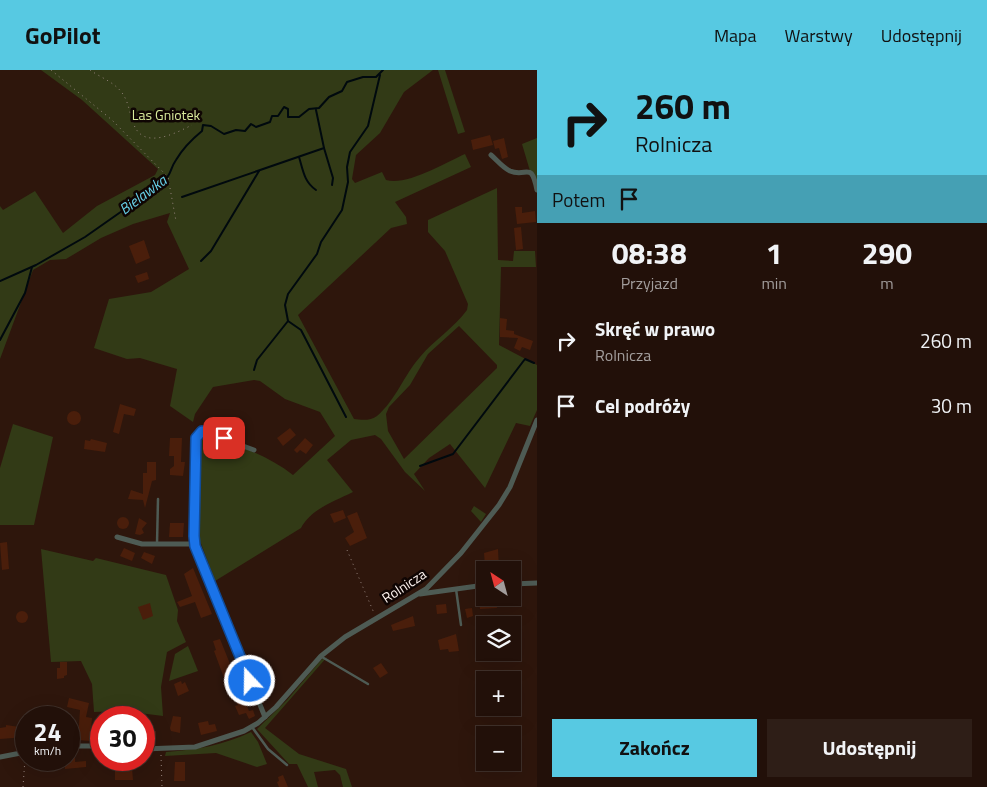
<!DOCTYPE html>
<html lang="pl">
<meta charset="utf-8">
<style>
:root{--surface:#221009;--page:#2e1e17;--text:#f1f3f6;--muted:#a29d9c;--line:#3f302a;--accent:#57c9e2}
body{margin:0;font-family:"Titillium Web",sans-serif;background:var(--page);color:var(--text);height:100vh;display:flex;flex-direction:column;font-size:19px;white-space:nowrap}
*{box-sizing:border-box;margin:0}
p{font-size:16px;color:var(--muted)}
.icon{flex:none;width:28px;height:28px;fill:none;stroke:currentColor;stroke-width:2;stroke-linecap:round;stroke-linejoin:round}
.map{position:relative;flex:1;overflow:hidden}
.drawer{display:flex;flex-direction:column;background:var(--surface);width:450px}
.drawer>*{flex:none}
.top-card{background:#57c9e2;color:#111;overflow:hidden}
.needle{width:32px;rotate:324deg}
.buttons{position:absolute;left:476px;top:491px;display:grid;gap:10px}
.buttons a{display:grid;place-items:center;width:45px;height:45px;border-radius:0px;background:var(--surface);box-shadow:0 5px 20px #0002,0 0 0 1px var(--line);font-size:25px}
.speed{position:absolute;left:15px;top:636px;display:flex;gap:10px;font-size:25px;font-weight:700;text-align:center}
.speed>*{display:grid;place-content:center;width:65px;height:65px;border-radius:50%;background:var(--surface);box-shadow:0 5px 20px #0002,0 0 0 1px var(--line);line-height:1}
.speed small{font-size:12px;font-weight:400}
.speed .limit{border:8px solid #d22;background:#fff;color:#111}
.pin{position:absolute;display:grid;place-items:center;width:42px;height:42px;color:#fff;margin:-21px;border-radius:10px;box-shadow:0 2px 8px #0006}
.me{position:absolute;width:55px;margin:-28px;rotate:339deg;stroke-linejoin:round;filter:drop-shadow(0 0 4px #0008)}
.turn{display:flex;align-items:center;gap:18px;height:105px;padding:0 15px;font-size:22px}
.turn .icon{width:65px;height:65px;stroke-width:2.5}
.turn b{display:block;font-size:35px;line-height:42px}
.then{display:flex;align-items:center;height:48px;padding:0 15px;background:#0003;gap:10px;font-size:19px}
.eta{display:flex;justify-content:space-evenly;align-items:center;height:85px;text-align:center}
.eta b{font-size:30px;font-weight:700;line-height:35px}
.cta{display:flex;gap:10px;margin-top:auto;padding:10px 15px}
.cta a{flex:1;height:58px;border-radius:0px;background:var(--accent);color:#111;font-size:20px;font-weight:700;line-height:58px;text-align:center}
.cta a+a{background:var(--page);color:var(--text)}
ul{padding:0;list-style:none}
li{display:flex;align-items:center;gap:15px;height:65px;padding:0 15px}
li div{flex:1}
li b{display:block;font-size:19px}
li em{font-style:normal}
header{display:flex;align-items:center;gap:30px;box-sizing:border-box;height:70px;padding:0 25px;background:var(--accent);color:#111}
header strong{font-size:24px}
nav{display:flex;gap:28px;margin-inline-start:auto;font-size:18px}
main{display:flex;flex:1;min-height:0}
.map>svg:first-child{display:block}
.green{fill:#323a16;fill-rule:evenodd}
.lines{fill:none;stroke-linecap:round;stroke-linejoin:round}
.stream{stroke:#00090e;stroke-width:2}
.building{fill:#4a1e0b}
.path{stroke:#96847d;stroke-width:1;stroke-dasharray:1 4;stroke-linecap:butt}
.lane{stroke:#4e5b54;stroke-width:2.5}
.street{stroke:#4e5b54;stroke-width:5}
.route-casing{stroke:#114b97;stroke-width:12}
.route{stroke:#1a73e8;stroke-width:9}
.labels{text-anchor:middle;stroke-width:5;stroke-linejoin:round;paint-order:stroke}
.park-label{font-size:14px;fill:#d9eb9c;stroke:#0f0503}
.street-label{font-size:14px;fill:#fdf2ee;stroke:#0f0503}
.water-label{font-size:15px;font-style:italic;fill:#68d2ea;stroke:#0f0503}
</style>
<header>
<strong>GoPilot</strong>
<nav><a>Mapa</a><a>Warstwy</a><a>Udostępnij</a></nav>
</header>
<main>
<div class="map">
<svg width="537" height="717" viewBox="0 0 537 717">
<rect width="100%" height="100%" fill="#2e160c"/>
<!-- green -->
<g class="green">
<path d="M41,0H433L404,22L380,63L356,85L352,109L355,113L382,102L386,110C407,116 445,93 465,84L471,97L395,132L406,147L407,154L391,158L298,245L354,349C361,350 371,351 377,346C396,330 404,305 420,287C434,270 454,258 467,240L468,234L445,181L428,162V150L497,118L498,190L513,191L514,181H535L536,197H501L499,275L537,295V340L530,356L516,353L485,418L450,374L429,388L414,404L425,421L405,402L381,369L375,365L351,370L327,390L353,422C333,432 311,439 301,458L215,511L200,471V372L202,368L210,365C239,376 269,386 293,405L335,366L320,342L285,329L260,311L254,310L213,317L195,344L193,352L170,336L177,299L140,288L127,289L94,278L109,229L151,222L189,199L167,152L170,143L133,154L101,168L66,189L50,190L33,200L0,289V136L3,140L35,121L63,163L97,136L155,105L158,99L82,30ZM459,256L497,295V298L404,389L388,361L386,344L389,337L410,315L428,284Z"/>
<polygon points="438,0 445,0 465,62 458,64"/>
<polygon points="537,68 537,111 530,101 522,74"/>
<polygon points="13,354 53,367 34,455 0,455 0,398"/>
<polygon points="474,436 486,444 481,452 471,441"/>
<polygon points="41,479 93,491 96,488 166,505 178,540 177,551 186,572 167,582 161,617 163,646 124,641 94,642 92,614 81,591 51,592"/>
<polygon points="188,576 198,601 169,611 175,584"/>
<polygon points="327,587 265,658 299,684 346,699 352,717 343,717 340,705 335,700 314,702 318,717 308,717 297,694 289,694 257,659 287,630 321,590"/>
<path d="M251,662L258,672L267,694L257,697L216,683L165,686L166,682C196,680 224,675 251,662Z"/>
</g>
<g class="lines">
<!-- stream -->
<g class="stream">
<polyline points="324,78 333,108 332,115"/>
<path d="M299,87C303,100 304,112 316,120"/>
<polyline points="182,127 324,78 316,40"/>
<polyline points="201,191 211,181 259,101"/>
<path d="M0,211L36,195L85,167L162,113C173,103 169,100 176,90C183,78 191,70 202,61L203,55L211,56L224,64L236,60L245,61L251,54L256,57L270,52L272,46H278L284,37L288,39V47H299L309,39L319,38L329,27L342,21L347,12L363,7H376L383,0"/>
<polyline points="0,270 25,223 32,197"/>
<polyline points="254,300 257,290 288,251"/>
<polyline points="346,347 301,260 288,251 285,235 288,224 317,184 321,172 342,140 348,112 347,97 350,82 368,56 380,5"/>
<polyline points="420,396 453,384 525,289 534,293"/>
</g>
</g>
<!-- building -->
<g class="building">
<polygon points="490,65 493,75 473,80 471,70"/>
<polygon points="504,68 508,87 502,89 499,78 495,79 493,71"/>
<polygon points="515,137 522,137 522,143 535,141 536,152 517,154"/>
<polygon points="521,157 523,179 516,180 514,158"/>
<polygon points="144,170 150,188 136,194 129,176"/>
<polygon points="147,202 149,209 138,213 135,206"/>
<polygon points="500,248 507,249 506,260 514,261 514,264 533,271 530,280 522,277 520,281 514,278 518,268 500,267"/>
<polygon points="120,334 136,339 134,346 124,344 119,364 113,362"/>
<circle cx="74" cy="348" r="7"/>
<polygon points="290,358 296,365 283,376 277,368"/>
<polygon points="170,368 182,368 181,392 185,392 183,406 170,405 170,399 174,396 174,386 169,386"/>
<polygon points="305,368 313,375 306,384 300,380 297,383 294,380"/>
<polygon points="91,369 107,373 105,382 84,379 85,370 90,371"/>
<polygon points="147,392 156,392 156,410 152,411 145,438 143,430 128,429 131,420 143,424 143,403 147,403"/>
<polygon points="343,440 346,448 334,453 330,444"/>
<polygon points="357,442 367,468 350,476 345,468 354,462 347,446"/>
<circle cx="123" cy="453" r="6"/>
<polygon points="139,448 147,453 142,459 144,463 140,465 135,464"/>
<polygon points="170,453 184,453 183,467 169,467"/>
<polygon points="7,472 9,499 2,500 0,473"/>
<polygon points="124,478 135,483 132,491 120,486"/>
<polygon points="498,479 499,500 491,500 491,496 485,496 484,483"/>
<polygon points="144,482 155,486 152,494 141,488"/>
<polygon points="193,498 212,544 201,548 195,532 180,537 177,532 192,526 184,504"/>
<polygon points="496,528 497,538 480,539 479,530"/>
<polygon points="150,533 153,546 143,550 138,537"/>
<polygon points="446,534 447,543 437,544 436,535"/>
<polygon points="472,538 473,546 467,548 465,539"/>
<circle cx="22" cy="547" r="6"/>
<polygon points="413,546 415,556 393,561 391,555"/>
<polygon points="456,564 459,581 449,582 448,579 440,580 438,570"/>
<polygon points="220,569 249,641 253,640 255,646 249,649 246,643 239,645 235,636 238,635 228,618 231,616 227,607 224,608 214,581 216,580 213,571"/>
<polygon points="60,592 67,592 67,605 64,606 64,608 57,609 57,598 60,598"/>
<polygon points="381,593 388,603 380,608 373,598"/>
<polygon points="181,611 182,614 185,612 189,621 178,626 174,614"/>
<polygon points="69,628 89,633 86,647 92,648 91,659 101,659 101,666 90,666 90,671 78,670 80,640 67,637"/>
<polygon points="173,646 181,647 180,663 171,661 170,658"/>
<polygon points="208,651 209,655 215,654 217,661 201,665 198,653"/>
<polygon points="6,655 26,658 26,667 0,669 0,658 6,657"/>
<polygon points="144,657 153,658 153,661 156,661 156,669 144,668"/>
<polygon points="69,687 75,687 75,692 86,691 86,697 65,699 65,690 69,690"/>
<polygon points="175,692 185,692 185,711 174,711"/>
<polygon points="130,696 132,698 133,710 115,710 115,698"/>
<polygon points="283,705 288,717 279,717 277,712 279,711 278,707"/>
</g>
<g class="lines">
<!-- path -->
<g class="path">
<polyline points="51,0 112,50 168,107 176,151"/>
<path d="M90,0C101,8 117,13 124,26C129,34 130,46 134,55C144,80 176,63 192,55"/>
<polyline points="347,480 374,543"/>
<polyline points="161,685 162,717"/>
<polyline points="23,717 25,688"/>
</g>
<!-- lane -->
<g class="lane">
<polyline points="157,474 158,429"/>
<polyline points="456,519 461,555"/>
<polyline points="322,587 368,614"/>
<polyline points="252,657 268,679 287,695"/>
</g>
<!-- street -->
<g class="street">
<path d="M491,85C497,90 502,97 510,101C527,108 531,90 537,120"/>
<polyline points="117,467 142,474 191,474 195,476 265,647"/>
<polyline points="195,476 196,368 202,361 254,380"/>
<polyline points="512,514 537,513"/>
<polyline points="420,524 485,515"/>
<polyline points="69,676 101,676"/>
<polyline points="144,679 195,677 244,661 258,653 276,637 321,586 345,567 426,519 461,483 499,435 510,417 537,350"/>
<polyline points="0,687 26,682"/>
</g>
</g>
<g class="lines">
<defs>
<polyline id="route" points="224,368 202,361 196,368 194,466 195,476 250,611"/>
</defs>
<!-- route casing -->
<use href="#route" class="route-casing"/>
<!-- route -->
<use href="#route" class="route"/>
</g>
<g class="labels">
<!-- park labels -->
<g class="park-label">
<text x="166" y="50">Las Gniotek</text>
</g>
<!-- street labels -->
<g class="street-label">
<text transform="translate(404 516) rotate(-33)" y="5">Rolnicza</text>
</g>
<!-- water labels -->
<g class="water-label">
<text transform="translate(143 125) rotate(-37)" y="5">Bielawka</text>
</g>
</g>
</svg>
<div class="buttons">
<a><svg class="needle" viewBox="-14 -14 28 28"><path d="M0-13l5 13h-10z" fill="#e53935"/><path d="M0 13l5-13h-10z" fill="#a29d9c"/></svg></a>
<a><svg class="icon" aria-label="layers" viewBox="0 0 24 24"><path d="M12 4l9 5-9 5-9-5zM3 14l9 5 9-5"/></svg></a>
<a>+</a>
<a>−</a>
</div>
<div class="speed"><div>24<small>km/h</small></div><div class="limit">30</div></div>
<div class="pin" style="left:224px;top:368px;background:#d93025"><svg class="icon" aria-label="arrive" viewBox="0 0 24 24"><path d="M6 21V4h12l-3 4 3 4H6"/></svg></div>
<svg class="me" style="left:250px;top:611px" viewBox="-20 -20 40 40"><circle r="17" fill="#1a73e8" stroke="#fff" stroke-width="3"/><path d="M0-11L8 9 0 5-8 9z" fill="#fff"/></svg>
</div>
<section class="drawer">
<div class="top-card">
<div class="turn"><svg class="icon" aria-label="right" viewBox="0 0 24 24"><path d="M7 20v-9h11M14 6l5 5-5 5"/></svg><div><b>260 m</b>Rolnicza</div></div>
<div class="then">Potem<svg class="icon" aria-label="arrive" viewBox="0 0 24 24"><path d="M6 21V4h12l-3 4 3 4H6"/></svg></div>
</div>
<div class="eta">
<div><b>08:38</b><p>Przyjazd</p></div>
<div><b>1</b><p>min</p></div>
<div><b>290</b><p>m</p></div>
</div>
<ul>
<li><svg class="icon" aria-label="right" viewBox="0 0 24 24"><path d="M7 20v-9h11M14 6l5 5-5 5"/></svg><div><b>Skręć w prawo</b><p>Rolnicza</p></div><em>260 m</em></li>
<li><svg class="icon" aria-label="arrive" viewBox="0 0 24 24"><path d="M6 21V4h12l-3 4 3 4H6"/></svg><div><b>Cel podróży</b></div><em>30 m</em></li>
</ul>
<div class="cta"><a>Zakończ</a><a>Udostępnij</a></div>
</section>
</main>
